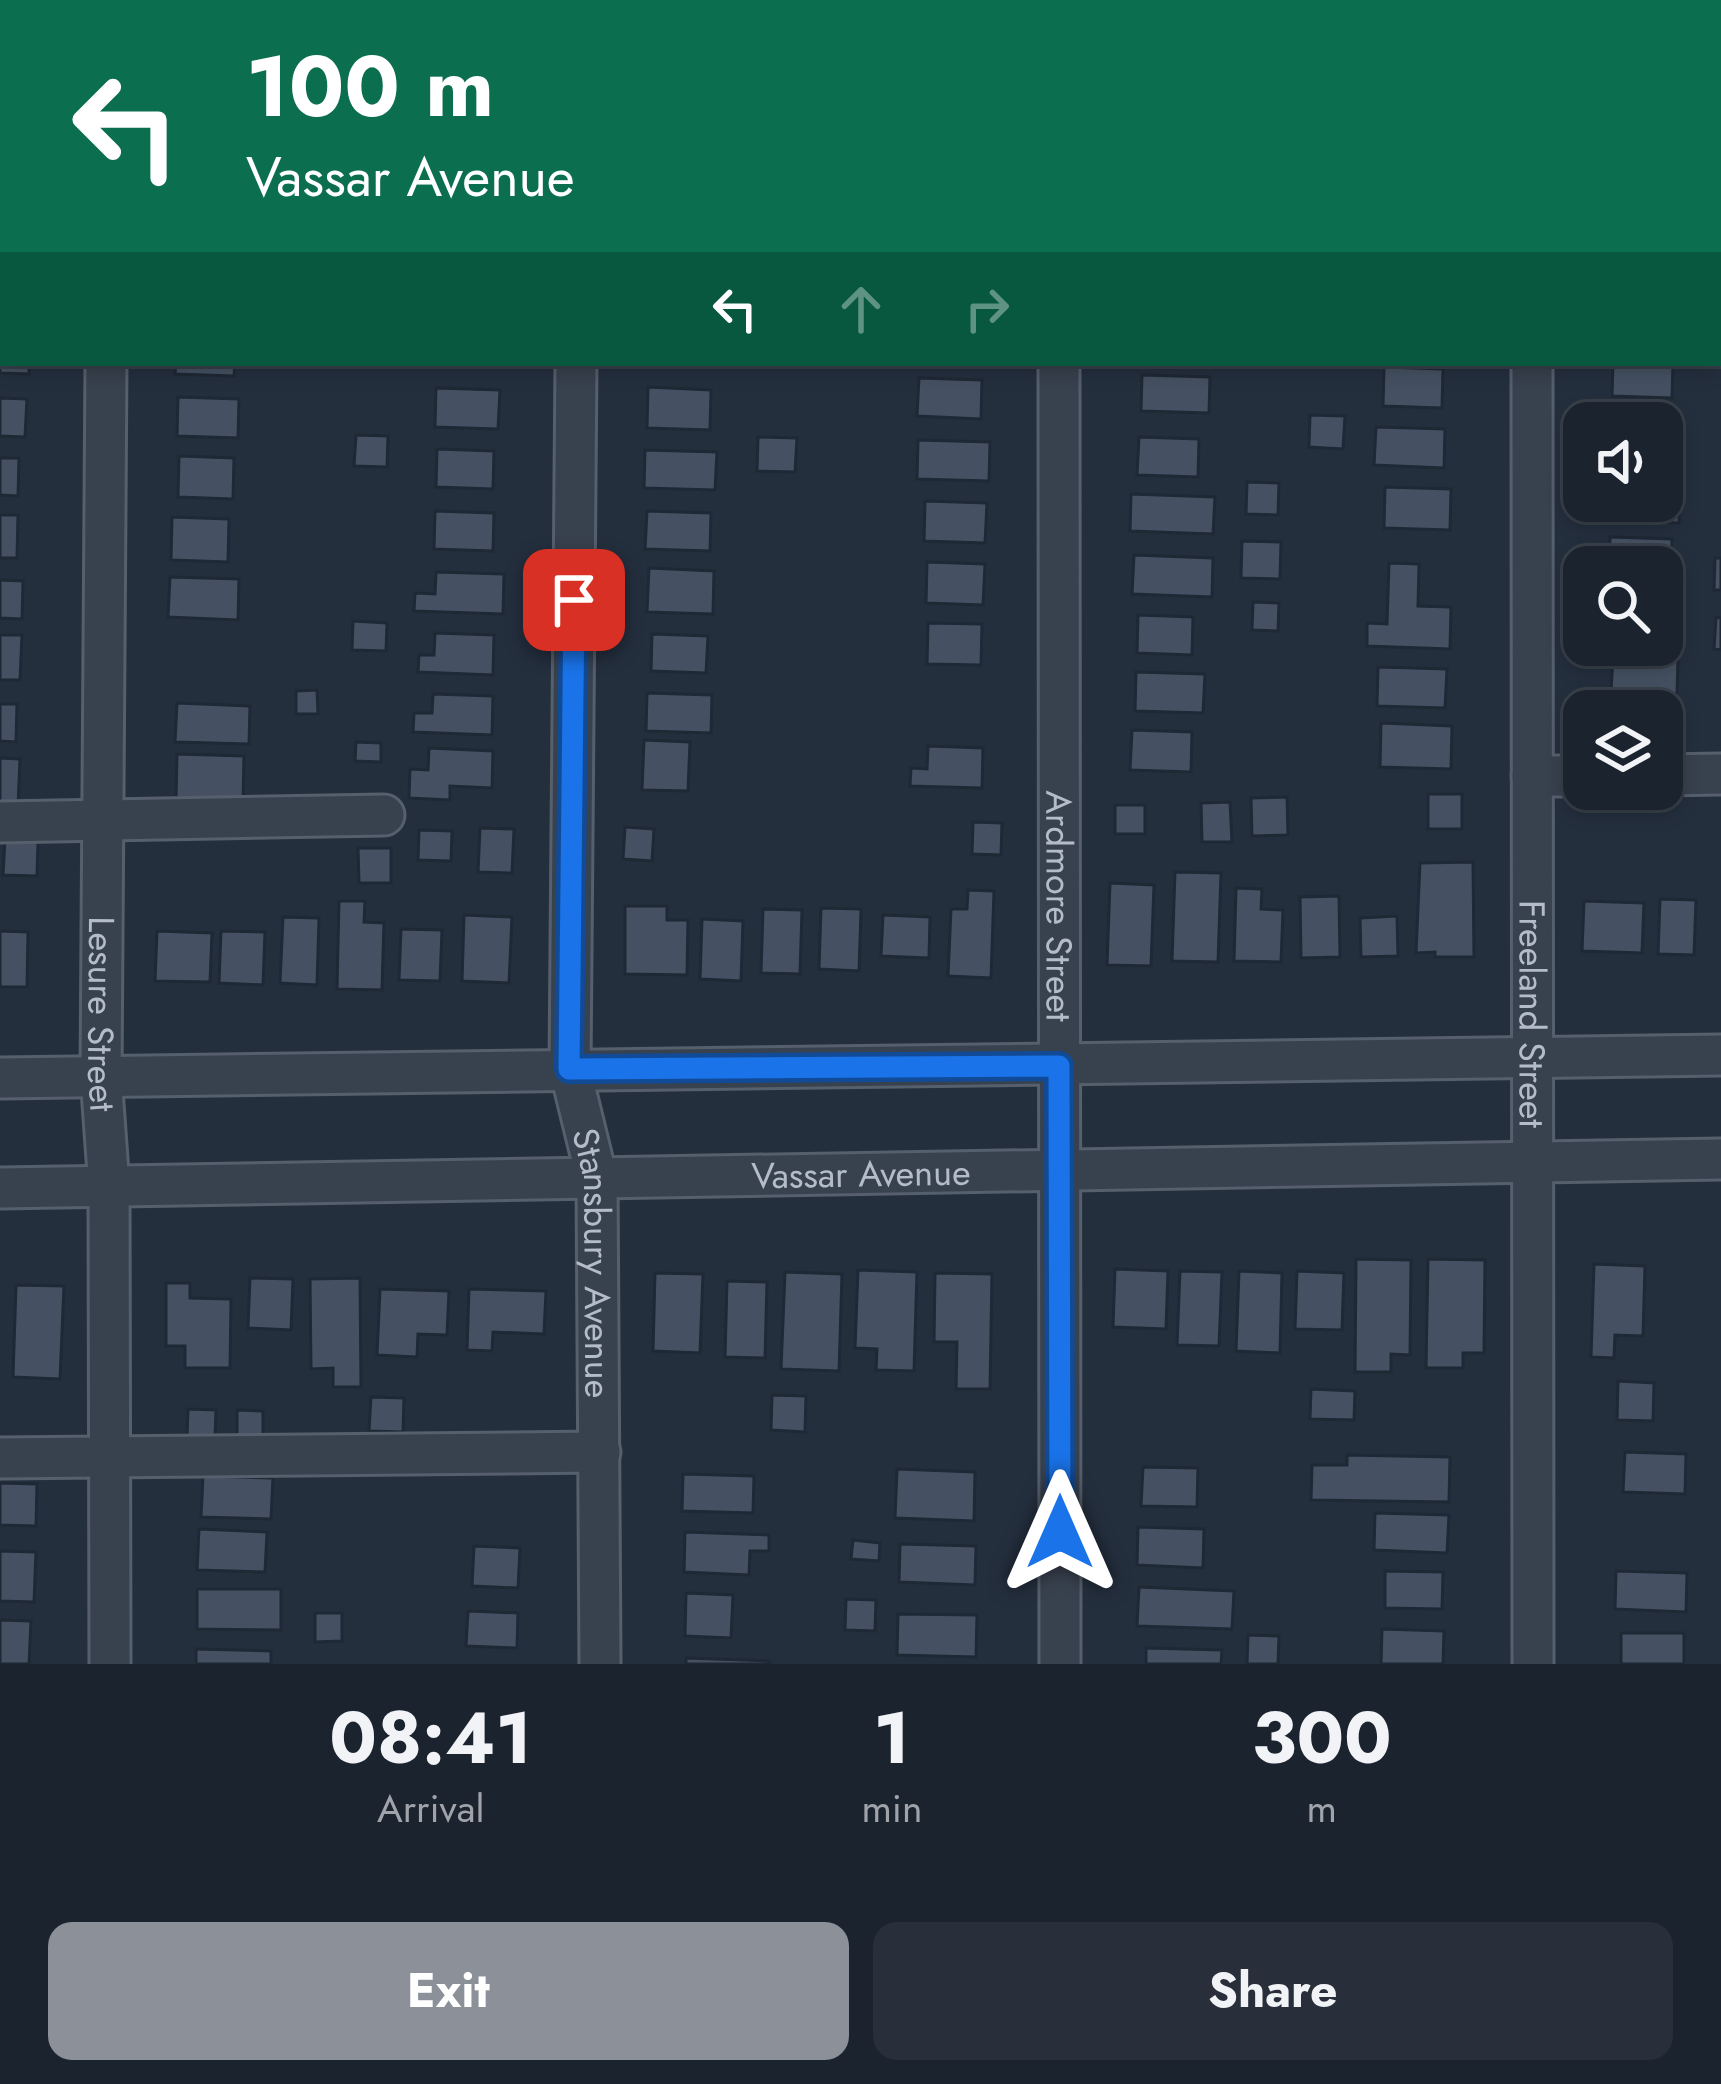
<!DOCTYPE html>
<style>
:root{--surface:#1b232e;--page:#282f3a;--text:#f1f3f6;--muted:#a0a4aa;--line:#39404a;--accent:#8c9099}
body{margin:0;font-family:Jost,sans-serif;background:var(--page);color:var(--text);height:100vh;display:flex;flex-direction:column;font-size:45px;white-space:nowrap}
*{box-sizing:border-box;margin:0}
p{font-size:39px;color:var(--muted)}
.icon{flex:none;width:66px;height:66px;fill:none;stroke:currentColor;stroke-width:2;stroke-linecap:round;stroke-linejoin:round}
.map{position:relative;height:1664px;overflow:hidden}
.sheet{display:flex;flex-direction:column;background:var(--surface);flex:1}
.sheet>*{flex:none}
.top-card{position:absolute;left:0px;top:0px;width:1722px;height:366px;box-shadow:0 6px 18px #0003,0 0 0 3px var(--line);background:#0b6e4f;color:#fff;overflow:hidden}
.tools{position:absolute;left:1563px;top:402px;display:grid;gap:24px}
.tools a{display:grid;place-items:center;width:120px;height:120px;border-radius:24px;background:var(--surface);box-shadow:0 6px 18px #0003,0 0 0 3px var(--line);font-size:60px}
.pin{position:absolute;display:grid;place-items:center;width:102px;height:102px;color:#fff;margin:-51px;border-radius:24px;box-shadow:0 6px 18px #0006}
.me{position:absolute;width:132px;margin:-66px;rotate:0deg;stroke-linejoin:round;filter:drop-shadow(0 0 9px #0008)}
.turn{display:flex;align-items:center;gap:42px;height:252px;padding:0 48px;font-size:54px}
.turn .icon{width:156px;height:156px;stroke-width:2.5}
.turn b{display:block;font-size:84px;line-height:102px}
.lanes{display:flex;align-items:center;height:114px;padding:0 48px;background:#0003;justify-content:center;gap:60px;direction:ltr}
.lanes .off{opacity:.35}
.eta{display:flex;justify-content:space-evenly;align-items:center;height:204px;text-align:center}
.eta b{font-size:72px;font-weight:700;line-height:84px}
.action{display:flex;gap:24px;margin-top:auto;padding:24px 48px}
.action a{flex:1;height:138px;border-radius:24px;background:var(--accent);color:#fff;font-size:48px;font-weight:700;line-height:138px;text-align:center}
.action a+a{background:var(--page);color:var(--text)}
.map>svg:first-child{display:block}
.building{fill:#455162;stroke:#1f2835;stroke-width:3}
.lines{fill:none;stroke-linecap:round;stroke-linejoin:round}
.minor-casing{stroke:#565f6c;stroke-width:45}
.minor{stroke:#38414e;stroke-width:39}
.route-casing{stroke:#114b97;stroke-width:30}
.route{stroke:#1a73e8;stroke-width:21}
.labels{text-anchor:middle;stroke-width:12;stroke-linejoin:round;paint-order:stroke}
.street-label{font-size:36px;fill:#b4bcc9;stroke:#1d2633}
</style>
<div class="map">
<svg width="1721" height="1664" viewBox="0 0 1721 1664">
<rect width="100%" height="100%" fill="#242f3e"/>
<!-- building -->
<g class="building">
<polygon points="647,0 717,2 717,3 647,3"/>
<polygon points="915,0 984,0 914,3"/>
<polygon points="1385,0 1448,0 1385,3"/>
<polygon points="1605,0 1670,0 1605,3"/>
<polygon points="0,9 3,9 3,58 0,57"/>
<polygon points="0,335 3,363 29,363 29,374 0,373"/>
<polygon points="176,363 235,363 234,376 175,374"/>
<polygon points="424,363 498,363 498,367"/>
<polygon points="647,363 723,363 723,368"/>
<polygon points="1613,363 1673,363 1672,398 1612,396"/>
<polygon points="1384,367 1443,369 1442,408 1383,406"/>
<polygon points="1142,375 1210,377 1209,413 1141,411"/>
<polygon points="919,378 982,380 981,419 917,416"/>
<polygon points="648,387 711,390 710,430 647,428"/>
<polygon points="436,388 500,390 498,429 435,427"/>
<polygon points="178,397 239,399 238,438 177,436"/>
<polygon points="0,398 27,399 25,437 0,436"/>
<polygon points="1310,415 1345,416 1343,449 1309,447"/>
<polygon points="1610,418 1679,420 1678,461 1662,461 1662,423 1610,423"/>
<polygon points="1376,427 1445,429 1444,468 1374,465"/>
<polygon points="356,435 388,436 387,467 354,466"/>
<polygon points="758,437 797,438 795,472 757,471"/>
<polygon points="1139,437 1199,439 1198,477 1137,475"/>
<polygon points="918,440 990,442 989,481 917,479"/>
<polygon points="437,449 494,451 493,489 436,487"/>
<polygon points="645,450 717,452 715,490 644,488"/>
<polygon points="179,456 234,458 233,499 178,497"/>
<polygon points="0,458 19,458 18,496 0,495"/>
<polygon points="1662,478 1680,478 1679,523 1605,520 1606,501 1662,501"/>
<polygon points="1247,482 1279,483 1278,515 1246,514"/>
<polygon points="1385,487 1451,489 1450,530 1384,528"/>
<polygon points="1131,494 1215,497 1213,534 1130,531"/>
<polygon points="925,501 987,503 985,543 924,541"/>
<polygon points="435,511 494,513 493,551 434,549"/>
<polygon points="647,511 711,513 710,551 645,549"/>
<polygon points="0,515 18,515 17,558 0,558"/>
<polygon points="172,517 229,519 228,562 171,560"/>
<polygon points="1610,537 1672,539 1671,578 1662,578 1662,567 1609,567"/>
<polygon points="1242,541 1281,542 1280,579 1241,578"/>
<polygon points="1134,555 1213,558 1212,597 1132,594"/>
<polygon points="1715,558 1721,558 1721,590 1714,590"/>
<polygon points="927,562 985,564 983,605 926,603"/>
<polygon points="1389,563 1419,564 1418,606 1451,607 1450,649 1367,646 1367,623 1387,624"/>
<polygon points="649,568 714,571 713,614 647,612"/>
<polygon points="436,572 504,574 503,614 414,611 415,593 435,594"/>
<polygon points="170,577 239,579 238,620 168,617"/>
<polygon points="0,580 23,581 22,619 0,618"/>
<polygon points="1662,598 1672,598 1671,636 1662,636"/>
<polygon points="1253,602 1279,603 1278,631 1252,630"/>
<polygon points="1138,615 1193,617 1192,655 1137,653"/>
<polygon points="1716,617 1721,618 1721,650 1714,649"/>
<polygon points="353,621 387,623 386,651 352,650"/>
<polygon points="928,623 982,624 981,665 927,664"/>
<polygon points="435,633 494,635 493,675 418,672 419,655 434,655"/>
<polygon points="652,634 708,636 706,673 651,671"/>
<polygon points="0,635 22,635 20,680 0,680"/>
<polygon points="1613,656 1678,658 1677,694 1611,692"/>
<polygon points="1378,667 1447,669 1445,708 1377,706"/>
<polygon points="1136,672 1205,674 1203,713 1135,711"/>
<polygon points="317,690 318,714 296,714 296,691"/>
<polygon points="647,693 712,695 711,733 646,731"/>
<polygon points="433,694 493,696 492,735 413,732 414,713 432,713"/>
<polygon points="177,703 250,706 249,744 175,742"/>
<polygon points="0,704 17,704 16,742 0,741"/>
<polygon points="1381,723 1452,726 1451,769 1380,767"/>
<polygon points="1662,726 1674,727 1672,763 1662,763"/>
<polygon points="1132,730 1192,732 1191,772 1130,770"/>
<polygon points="644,740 690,742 688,791 642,790"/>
<polygon points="356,742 381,743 381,762 355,761"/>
<polygon points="928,746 983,748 982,788 910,786 911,768 927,769"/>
<polygon points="429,748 493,751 492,788 450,786 450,800 409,798 410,769 428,770"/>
<polygon points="177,754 244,756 243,800 176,798"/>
<polygon points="0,758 20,759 18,806 0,806"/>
<rect x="1428" y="794" width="34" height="35"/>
<polygon points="1287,797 1288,835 1252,836 1251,798"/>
<polygon points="1230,802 1232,842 1202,842 1201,803"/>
<rect x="1115" y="805" width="30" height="29"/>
<polygon points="973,822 1002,823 1001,855 972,854"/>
<polygon points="625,827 654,829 652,861 623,859"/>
<polygon points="480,828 514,829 512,873 478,872"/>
<polygon points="419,830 452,831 451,861 418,860"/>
<polygon points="5,839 38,840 37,876 3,875"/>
<polygon points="358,848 391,848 391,883 359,883"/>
<polygon points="1473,862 1474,957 1435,957 1435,952 1416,953 1420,863"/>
<polygon points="1175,872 1221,873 1218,962 1172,961"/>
<polygon points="1110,883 1154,885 1151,966 1107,965"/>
<polygon points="1236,888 1262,889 1261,909 1283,910 1281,962 1234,961"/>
<polygon points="968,890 994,891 991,978 948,976 951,909 967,909"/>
<polygon points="1339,896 1340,957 1301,958 1300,897"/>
<polygon points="1660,899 1696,900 1694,955 1658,954"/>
<polygon points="339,901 365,901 364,922 384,923 382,990 337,989"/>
<polygon points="1584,901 1644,903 1642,953 1582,951"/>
<polygon points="625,906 667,906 667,920 688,920 687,975 625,974"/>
<polygon points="821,908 861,909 859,971 819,969"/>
<polygon points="763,909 802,910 800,974 761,973"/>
<polygon points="464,915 512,917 509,983 462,981"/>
<polygon points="883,915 930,917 929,958 881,956"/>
<polygon points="1397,916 1398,956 1361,957 1360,918"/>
<polygon points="283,917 319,918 317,985 280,983"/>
<polygon points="702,919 743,921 741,981 700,979"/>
<polygon points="401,929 442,930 440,981 399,980"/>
<polygon points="0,931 28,932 27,987 0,987"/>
<polygon points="157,931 212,933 210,982 155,981"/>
<polygon points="221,931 265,932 263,985 219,983"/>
<polygon points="1356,1259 1411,1260 1410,1355 1391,1354 1391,1372 1355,1372"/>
<polygon points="1428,1259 1485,1260 1484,1353 1463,1353 1463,1368 1426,1368"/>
<polygon points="1594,1264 1645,1266 1643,1336 1615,1335 1614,1358 1591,1357"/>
<polygon points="1115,1269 1168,1271 1166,1329 1113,1327"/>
<polygon points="858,1270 917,1272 914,1371 876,1370 877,1349 855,1348"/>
<polygon points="1180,1271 1222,1272 1219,1346 1177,1345"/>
<polygon points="1239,1271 1282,1273 1280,1353 1236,1351"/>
<polygon points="1297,1271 1344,1273 1342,1330 1295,1329"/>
<polygon points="785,1272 842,1274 839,1371 781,1369"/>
<polygon points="655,1273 703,1274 700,1353 653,1351"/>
<polygon points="935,1273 992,1274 990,1389 956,1389 957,1342 934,1342"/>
<polygon points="250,1278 293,1279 291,1330 248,1328"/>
<polygon points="360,1278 361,1387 333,1387 333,1368 311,1369 310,1279"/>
<polygon points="727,1281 767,1282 765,1358 725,1357"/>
<polygon points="166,1283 190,1283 190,1298 231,1299 230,1368 185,1368 185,1346 166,1346"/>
<polygon points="16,1285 64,1286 60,1379 13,1377"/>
<polygon points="380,1289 449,1291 447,1335 418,1334 417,1357 377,1355"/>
<polygon points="469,1289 546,1291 544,1334 493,1332 492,1351 467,1350"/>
<polygon points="1618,1381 1654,1383 1653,1421 1617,1420"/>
<polygon points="1311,1389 1355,1391 1354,1420 1310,1419"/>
<polygon points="772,1395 806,1396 805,1432 771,1430"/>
<polygon points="371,1397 404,1398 403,1432 369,1431"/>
<polygon points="188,1409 216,1410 215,1437 187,1436"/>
<polygon points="237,1410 263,1411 263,1437 237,1436"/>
<polygon points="1625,1452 1686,1454 1685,1494 1623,1492"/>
<polygon points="1347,1455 1450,1457 1449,1502 1311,1500 1312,1465 1347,1465"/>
<polygon points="1143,1467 1198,1468 1197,1507 1141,1506"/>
<polygon points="897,1469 975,1472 974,1521 895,1518"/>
<polygon points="683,1474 754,1476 753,1513 682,1511"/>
<polygon points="203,1476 273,1478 271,1519 201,1517"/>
<polygon points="0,1483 37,1484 36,1526 0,1525"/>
<polygon points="1375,1513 1449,1515 1447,1553 1374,1550"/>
<polygon points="1138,1527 1204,1529 1203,1568 1137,1565"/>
<polygon points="199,1529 267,1532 265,1572 197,1570"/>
<polygon points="685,1532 769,1535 769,1551 750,1551 749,1575 684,1572"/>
<polygon points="853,1540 880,1543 879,1561 851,1559"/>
<polygon points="900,1544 976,1546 975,1585 899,1582"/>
<polygon points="474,1546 520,1548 518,1588 472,1586"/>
<polygon points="0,1551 36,1552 34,1602 0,1601"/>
<polygon points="1385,1571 1443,1572 1442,1609 1385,1608"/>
<polygon points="1616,1571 1687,1573 1686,1612 1615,1609"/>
<polygon points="1139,1587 1234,1591 1232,1629 1137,1626"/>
<polygon points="197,1589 281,1589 281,1630 197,1629"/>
<polygon points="686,1593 733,1595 731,1638 685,1636"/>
<polygon points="846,1599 876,1600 875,1631 845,1630"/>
<polygon points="468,1611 518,1613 517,1648 466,1646"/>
<polygon points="315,1613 342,1613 342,1641 315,1642"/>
<polygon points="898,1614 977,1615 976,1657 897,1655"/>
<polygon points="0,1620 31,1621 29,1664 0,1664"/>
<polygon points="1382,1629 1444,1631 1443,1664 1381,1664"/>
<rect x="1621" y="1633" width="63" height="31"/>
<polygon points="1248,1635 1279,1636 1278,1664 1247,1664"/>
<polygon points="1146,1648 1222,1650 1221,1664 1146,1664"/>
<polygon points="196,1649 271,1651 271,1664 196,1664"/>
<polygon points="686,1658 770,1661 770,1664 686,1664"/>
</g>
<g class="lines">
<defs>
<g id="minor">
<polyline points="1058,0 1058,3"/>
<polyline points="109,3 109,0"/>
<polyline points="580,3 580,0"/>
<polyline points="1532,3 1532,0"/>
<polyline points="1719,130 1721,130"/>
<polyline points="0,159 3,158"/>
<path id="s1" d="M106,363L101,1076L109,1187L110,1664"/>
<path id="s2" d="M576,363L570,1069L597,1179L600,1664"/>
<path id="s3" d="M1059,363L1060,1664"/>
<path id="s4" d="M1532,363L1533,1664"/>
<polyline points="1662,775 1721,774"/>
<polyline points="1532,776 1584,776"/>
<polyline points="0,822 384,815"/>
<polyline points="0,1078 1721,1055"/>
<path id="s5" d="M0,1188L1721,1159"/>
<polyline points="0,1458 600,1452"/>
</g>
</defs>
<!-- minor casing -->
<use href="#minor" class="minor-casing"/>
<!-- minor -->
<use href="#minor" class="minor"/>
</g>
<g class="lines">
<defs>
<polyline id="route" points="574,600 569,1069 1059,1066 1060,1532"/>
</defs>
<!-- route casing -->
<use href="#route" class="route-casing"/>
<!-- route -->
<use href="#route" class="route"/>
</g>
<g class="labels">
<!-- street labels -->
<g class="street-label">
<text dy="13" stroke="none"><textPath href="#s3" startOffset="543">Ardmore Street</textPath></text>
<text dy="13" stroke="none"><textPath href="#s1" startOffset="651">Lesure Street</textPath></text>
<text dy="13" stroke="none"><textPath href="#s4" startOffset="651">Freeland Street</textPath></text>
<text dy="13" stroke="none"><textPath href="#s5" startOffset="861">Vassar Avenue</textPath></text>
<text dy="13" stroke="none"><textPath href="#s2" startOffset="903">Stansbury Avenue</textPath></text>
</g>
</g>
</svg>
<div class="tools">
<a><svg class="icon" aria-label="sound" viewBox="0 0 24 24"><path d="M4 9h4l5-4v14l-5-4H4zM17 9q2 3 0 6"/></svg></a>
<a><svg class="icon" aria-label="search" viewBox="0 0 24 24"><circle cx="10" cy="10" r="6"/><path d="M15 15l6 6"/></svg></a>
<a><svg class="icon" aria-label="layers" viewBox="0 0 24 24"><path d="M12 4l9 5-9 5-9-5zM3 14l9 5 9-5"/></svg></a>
</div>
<div class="pin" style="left:574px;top:600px;background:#d93025"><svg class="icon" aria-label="arrive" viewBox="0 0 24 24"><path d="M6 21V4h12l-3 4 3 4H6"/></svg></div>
<svg class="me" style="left:1060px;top:1532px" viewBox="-20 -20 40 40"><path d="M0-17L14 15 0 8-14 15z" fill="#1a73e8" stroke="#fff" stroke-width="4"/></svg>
<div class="top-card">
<div class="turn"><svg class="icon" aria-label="left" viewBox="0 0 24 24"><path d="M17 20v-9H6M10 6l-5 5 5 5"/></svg><div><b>100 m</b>Vassar Avenue</div></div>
<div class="lanes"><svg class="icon" aria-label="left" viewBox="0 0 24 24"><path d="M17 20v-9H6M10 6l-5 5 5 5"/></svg><svg class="icon off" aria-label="ahead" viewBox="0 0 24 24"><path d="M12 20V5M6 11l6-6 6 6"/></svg><svg class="icon off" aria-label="right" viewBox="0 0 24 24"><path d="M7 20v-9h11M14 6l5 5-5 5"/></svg></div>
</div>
</div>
<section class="sheet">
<div class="eta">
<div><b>08:41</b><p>Arrival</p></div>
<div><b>1</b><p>min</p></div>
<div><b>300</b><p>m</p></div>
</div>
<div class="action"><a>Exit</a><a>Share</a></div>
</section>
